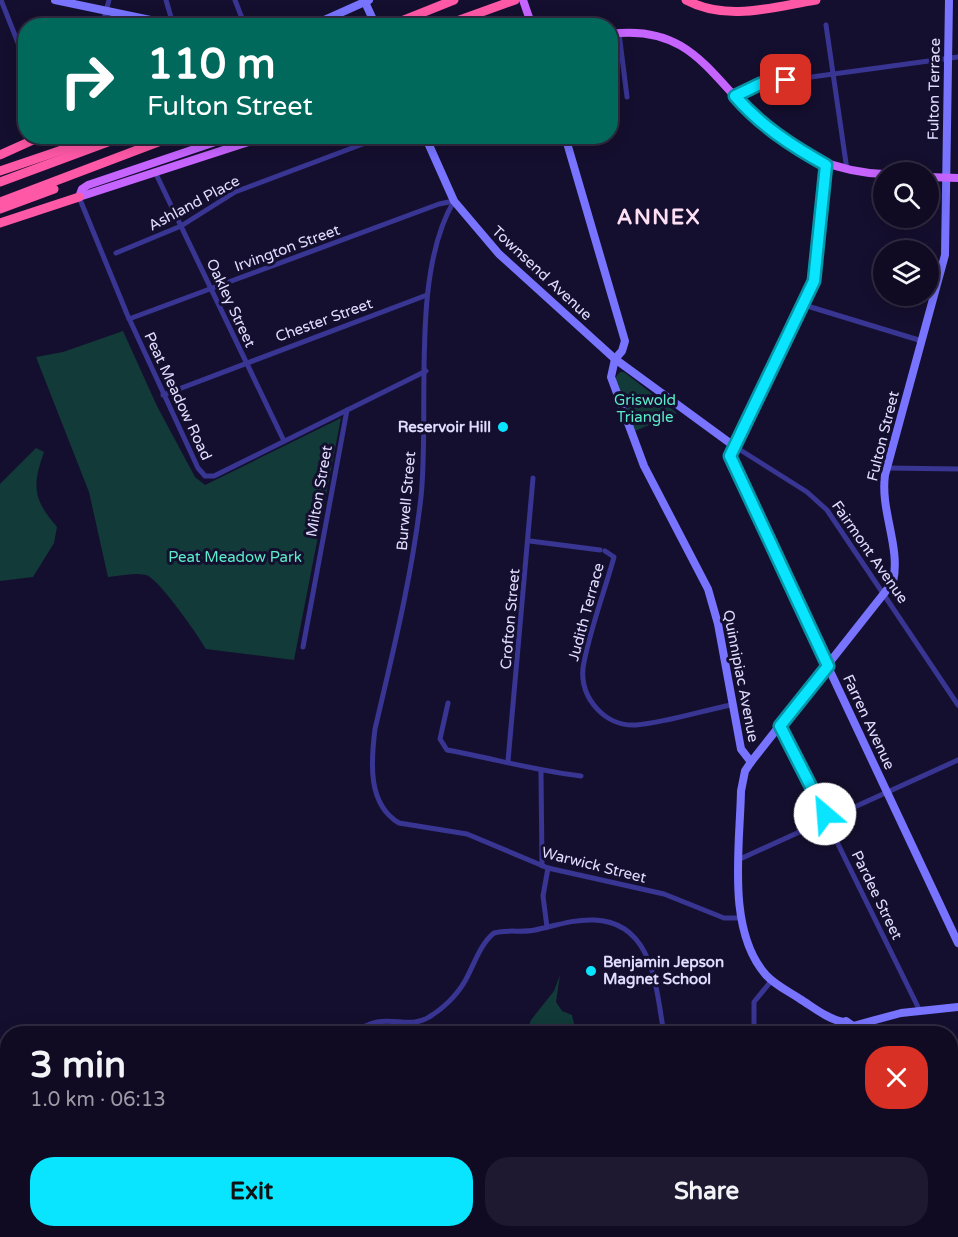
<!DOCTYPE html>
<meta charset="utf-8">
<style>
:root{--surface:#100b23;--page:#1e1930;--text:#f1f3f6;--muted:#9c9ba6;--line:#302b41;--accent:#09e5ff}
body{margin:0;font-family:"Varela Round",sans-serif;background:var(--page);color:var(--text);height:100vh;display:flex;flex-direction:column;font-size:22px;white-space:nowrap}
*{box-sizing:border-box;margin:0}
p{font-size:20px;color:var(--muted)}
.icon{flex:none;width:33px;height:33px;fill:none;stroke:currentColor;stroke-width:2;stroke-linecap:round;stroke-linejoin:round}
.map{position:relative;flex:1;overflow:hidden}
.side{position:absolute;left:0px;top:1026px;width:958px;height:212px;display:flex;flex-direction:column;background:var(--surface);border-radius:24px 24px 0 0;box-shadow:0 3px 15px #0003,0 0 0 2px var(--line)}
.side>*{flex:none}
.hud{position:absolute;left:18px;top:18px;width:600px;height:126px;border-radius:24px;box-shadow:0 3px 15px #0003,0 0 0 2px var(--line);background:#00695c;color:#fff;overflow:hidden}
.tools{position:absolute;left:873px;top:162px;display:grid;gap:12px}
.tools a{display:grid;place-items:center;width:66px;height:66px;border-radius:50%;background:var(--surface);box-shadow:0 3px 15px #0003,0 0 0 2px var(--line);font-size:30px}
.pin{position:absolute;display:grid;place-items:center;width:51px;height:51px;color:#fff;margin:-26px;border-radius:12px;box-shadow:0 3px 9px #0006}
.me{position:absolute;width:66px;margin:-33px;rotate:333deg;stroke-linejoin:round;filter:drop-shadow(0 0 4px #0008)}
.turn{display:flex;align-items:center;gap:21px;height:126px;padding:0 30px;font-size:27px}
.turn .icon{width:78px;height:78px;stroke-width:2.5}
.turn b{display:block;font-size:42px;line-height:51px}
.round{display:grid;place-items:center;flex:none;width:63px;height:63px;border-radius:24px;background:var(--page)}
.headline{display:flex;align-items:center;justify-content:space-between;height:102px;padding:0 30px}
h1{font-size:36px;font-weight:800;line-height:45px}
.cta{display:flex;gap:12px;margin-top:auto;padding:12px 30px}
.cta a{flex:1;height:69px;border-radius:24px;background:var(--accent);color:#111;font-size:24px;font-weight:800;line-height:69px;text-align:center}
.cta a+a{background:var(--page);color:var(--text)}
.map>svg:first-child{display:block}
.green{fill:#113a38}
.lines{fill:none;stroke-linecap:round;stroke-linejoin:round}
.street{stroke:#393593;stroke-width:5}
.secondary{stroke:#7874ff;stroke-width:8}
.primary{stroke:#c664ff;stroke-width:8}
.highway{stroke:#ff58a7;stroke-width:9}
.rail{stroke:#09e5ff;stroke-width:1.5;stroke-dasharray:9 8;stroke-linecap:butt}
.route-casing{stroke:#0695a6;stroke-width:15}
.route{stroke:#09e5ff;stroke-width:10}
.poi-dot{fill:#09e5ff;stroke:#150f2f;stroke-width:2}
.labels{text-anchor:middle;stroke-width:6;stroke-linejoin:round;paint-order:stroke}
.street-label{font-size:15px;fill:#e1ddff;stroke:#150f2f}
.park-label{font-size:15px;fill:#5bedc9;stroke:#150f2f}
.poi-label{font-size:15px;font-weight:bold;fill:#e1ddff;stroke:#150f2f;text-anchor:end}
.district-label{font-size:21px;font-weight:bold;letter-spacing:1.5px;fill:#ffdff3;stroke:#150f2f}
</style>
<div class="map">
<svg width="958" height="1237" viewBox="0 0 958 1237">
<rect width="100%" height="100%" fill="#150f2f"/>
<!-- green -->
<g class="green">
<path d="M123,331L157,406L195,477L205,485L341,418L294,660L206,649C198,635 159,579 146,575C134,572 120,576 108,577L89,492L36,357L63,352Z"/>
<polygon points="620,372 624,372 677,413 635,431 615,378"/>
<path d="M36,448L44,452C32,486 33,499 57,527L54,543L33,577L0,581V484Z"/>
<polygon points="560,975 556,1002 562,1011 572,1015 575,1028 569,1033 526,1033 531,1020 554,991"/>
<polygon points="275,1230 661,1230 658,1232 660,1237 273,1237"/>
</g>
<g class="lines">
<!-- street -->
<g class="street">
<polyline points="1,0 26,63"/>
<polyline points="166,0 173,24"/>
<polyline points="235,0 245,26"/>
<polyline points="826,25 847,170"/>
<polyline points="102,26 109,0"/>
<polyline points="619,33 627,97"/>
<polyline points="735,96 760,84 958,57"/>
<polyline points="826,165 814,281 746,429 734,446 807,492 827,510 958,705"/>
<polyline points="156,174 284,441"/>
<polyline points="79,197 127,314 198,468 205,476 214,476 426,371"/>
<path d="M454,201C410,275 430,410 421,497C412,576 393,652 375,729C371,761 367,804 399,823L467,834L548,868L664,894L724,918H740"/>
<polyline points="116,253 181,226 235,192 384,136"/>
<polyline points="804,305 922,341"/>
<polyline points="129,319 439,204 454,201"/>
<polyline points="163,395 427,295"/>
<polyline points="887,468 958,469"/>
<polyline points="530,541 600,550"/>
<path d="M605,551L614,557C605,590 588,635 583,668C580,699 606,727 636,725C668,722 701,711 731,705"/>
<polyline points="303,647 347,410"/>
<path d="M448,703L440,739L447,750C492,758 536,771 581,776"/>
<polyline points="780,726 920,1011"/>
<polyline points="508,761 533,478"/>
<polyline points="541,772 542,866"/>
<polyline points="740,859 958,760"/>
<polyline points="547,927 543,896 548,868"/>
<path d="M354,1034C383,1008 406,1032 429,1017C443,1009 457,995 465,981C474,965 480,944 494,933C507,929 521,933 535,930C554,926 574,919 594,920C654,922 656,989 664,1034"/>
<polyline points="754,1034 754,1002 772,980"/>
<polyline points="708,1230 710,1237"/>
<polyline points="810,1230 813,1237"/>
<polyline points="267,1237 269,1230"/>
</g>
<!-- secondary -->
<g class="secondary">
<polyline points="55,0 179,26"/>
<polyline points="364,0 376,26"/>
<polyline points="311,26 369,0"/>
<polyline points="425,136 454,201 499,254 615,359 734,446 730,456 733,465 958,943"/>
<polyline points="565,136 625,341 622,351 615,359 611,377 644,466 708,589 718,624 741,749 751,762"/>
<path d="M844,1022C829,1020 813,1007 800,999C788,991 775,985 766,975C726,930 740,846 741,791L745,771L751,762L893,582C901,547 880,511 885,475L945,255L949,0"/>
<polyline points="853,1026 901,1013 958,1007"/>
<polyline points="841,1034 840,1026 846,1021 853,1026 851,1034"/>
<polyline points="911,1230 913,1237"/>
</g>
<!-- primary -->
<g class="primary">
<polyline points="523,0 532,26"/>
<path d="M610,34C691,23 711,78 760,122C795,154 837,172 884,174"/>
<polyline points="928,177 958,178"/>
<polyline points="79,197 267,136"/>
<polyline points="79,197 82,189 88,185 233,136"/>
</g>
<!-- highway -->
<g class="highway">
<path d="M686,0C727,22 773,7 816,0"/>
<polyline points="389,26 454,0"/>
<polyline points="443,26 515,0"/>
<polyline points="0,155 42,136"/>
<polyline points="0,171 103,136"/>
<polyline points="0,182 124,136"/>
<polyline points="0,202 174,136"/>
<polyline points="0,209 54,189"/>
<polyline points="0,223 79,197"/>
</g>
<!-- rail -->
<g class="rail">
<polyline points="0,1082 8,1094"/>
<polyline points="78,1230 81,1237"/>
</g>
</g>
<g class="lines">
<defs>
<path id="route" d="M786,80L760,84L735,96C761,126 792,146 826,165L814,281L730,456L828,666L780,726L825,814"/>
</defs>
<!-- route casing -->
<use href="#route" class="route-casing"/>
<!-- route -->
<use href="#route" class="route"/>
</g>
<!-- markers -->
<g class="poi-dot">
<circle cx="503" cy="427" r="6"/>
<circle cx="591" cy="971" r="6"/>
</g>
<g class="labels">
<!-- street labels -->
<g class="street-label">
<text transform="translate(934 89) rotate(-89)" y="5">Fulton Terrace</text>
<text transform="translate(194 203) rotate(-28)" y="5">Ashland Place</text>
<text transform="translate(287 248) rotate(-20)" y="5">Irvington Street</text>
<text transform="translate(542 273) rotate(43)" y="5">Townsend Avenue</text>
<text transform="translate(231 303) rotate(65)" y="5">Oakley Street</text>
<text transform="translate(324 320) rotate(-20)" y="5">Chester Street</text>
<text transform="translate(178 396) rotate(65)" y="5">Peat Meadow Road</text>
<text transform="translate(883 436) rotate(-76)" y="5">Fulton Street</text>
<text transform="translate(319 491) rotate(-80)" y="5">Milton Street</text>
<text transform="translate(406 501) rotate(-85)" y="5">Burwell Street</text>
<text transform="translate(870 552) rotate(55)" y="5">Fairmont Avenue</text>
<text transform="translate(586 612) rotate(-75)" y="5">Judith Terrace</text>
<text transform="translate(510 619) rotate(-85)" y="5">Crofton Street</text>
<text transform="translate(741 676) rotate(79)" y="5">Quinnipiac Avenue</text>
<text transform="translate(869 722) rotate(65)" y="5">Farren Avenue</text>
<text transform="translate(594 865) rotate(14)" y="5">Warwick Street</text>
<text transform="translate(877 895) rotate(64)" y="5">Pardee Street</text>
</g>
<!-- park labels -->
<g class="park-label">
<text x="645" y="405">Griswold<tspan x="645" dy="17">Triangle</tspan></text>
<text x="235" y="562">Peat Meadow Park</text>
</g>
<!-- poi labels -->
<g class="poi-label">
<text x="491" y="432">Reservoir Hill</text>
<text x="603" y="967" text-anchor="start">Benjamin Jepson<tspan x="603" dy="17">Magnet School</tspan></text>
</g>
<!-- district labels -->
<g class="district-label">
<text x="659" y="224">ANNEX</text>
</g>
</g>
</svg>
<div class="tools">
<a><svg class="icon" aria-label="search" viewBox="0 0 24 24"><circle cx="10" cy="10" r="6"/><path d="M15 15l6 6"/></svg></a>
<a><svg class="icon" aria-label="layers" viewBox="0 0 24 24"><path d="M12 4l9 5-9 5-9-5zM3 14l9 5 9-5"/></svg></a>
</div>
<div class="pin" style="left:786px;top:80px;background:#d93025"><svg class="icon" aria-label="arrive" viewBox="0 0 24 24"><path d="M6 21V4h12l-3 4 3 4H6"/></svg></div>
<svg class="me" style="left:825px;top:814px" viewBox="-20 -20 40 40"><circle r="19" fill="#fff"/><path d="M0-13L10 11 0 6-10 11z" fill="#09e5ff"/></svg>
<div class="hud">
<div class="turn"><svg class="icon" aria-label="right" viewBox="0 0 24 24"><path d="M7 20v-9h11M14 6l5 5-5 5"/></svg><div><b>110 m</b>Fulton Street</div></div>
</div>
<section class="side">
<div class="headline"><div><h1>3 min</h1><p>1.0 km · 06:13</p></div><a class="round" style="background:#d93025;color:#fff"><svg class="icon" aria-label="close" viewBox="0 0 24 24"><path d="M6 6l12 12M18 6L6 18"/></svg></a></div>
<div class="cta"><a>Exit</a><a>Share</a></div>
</section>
</div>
